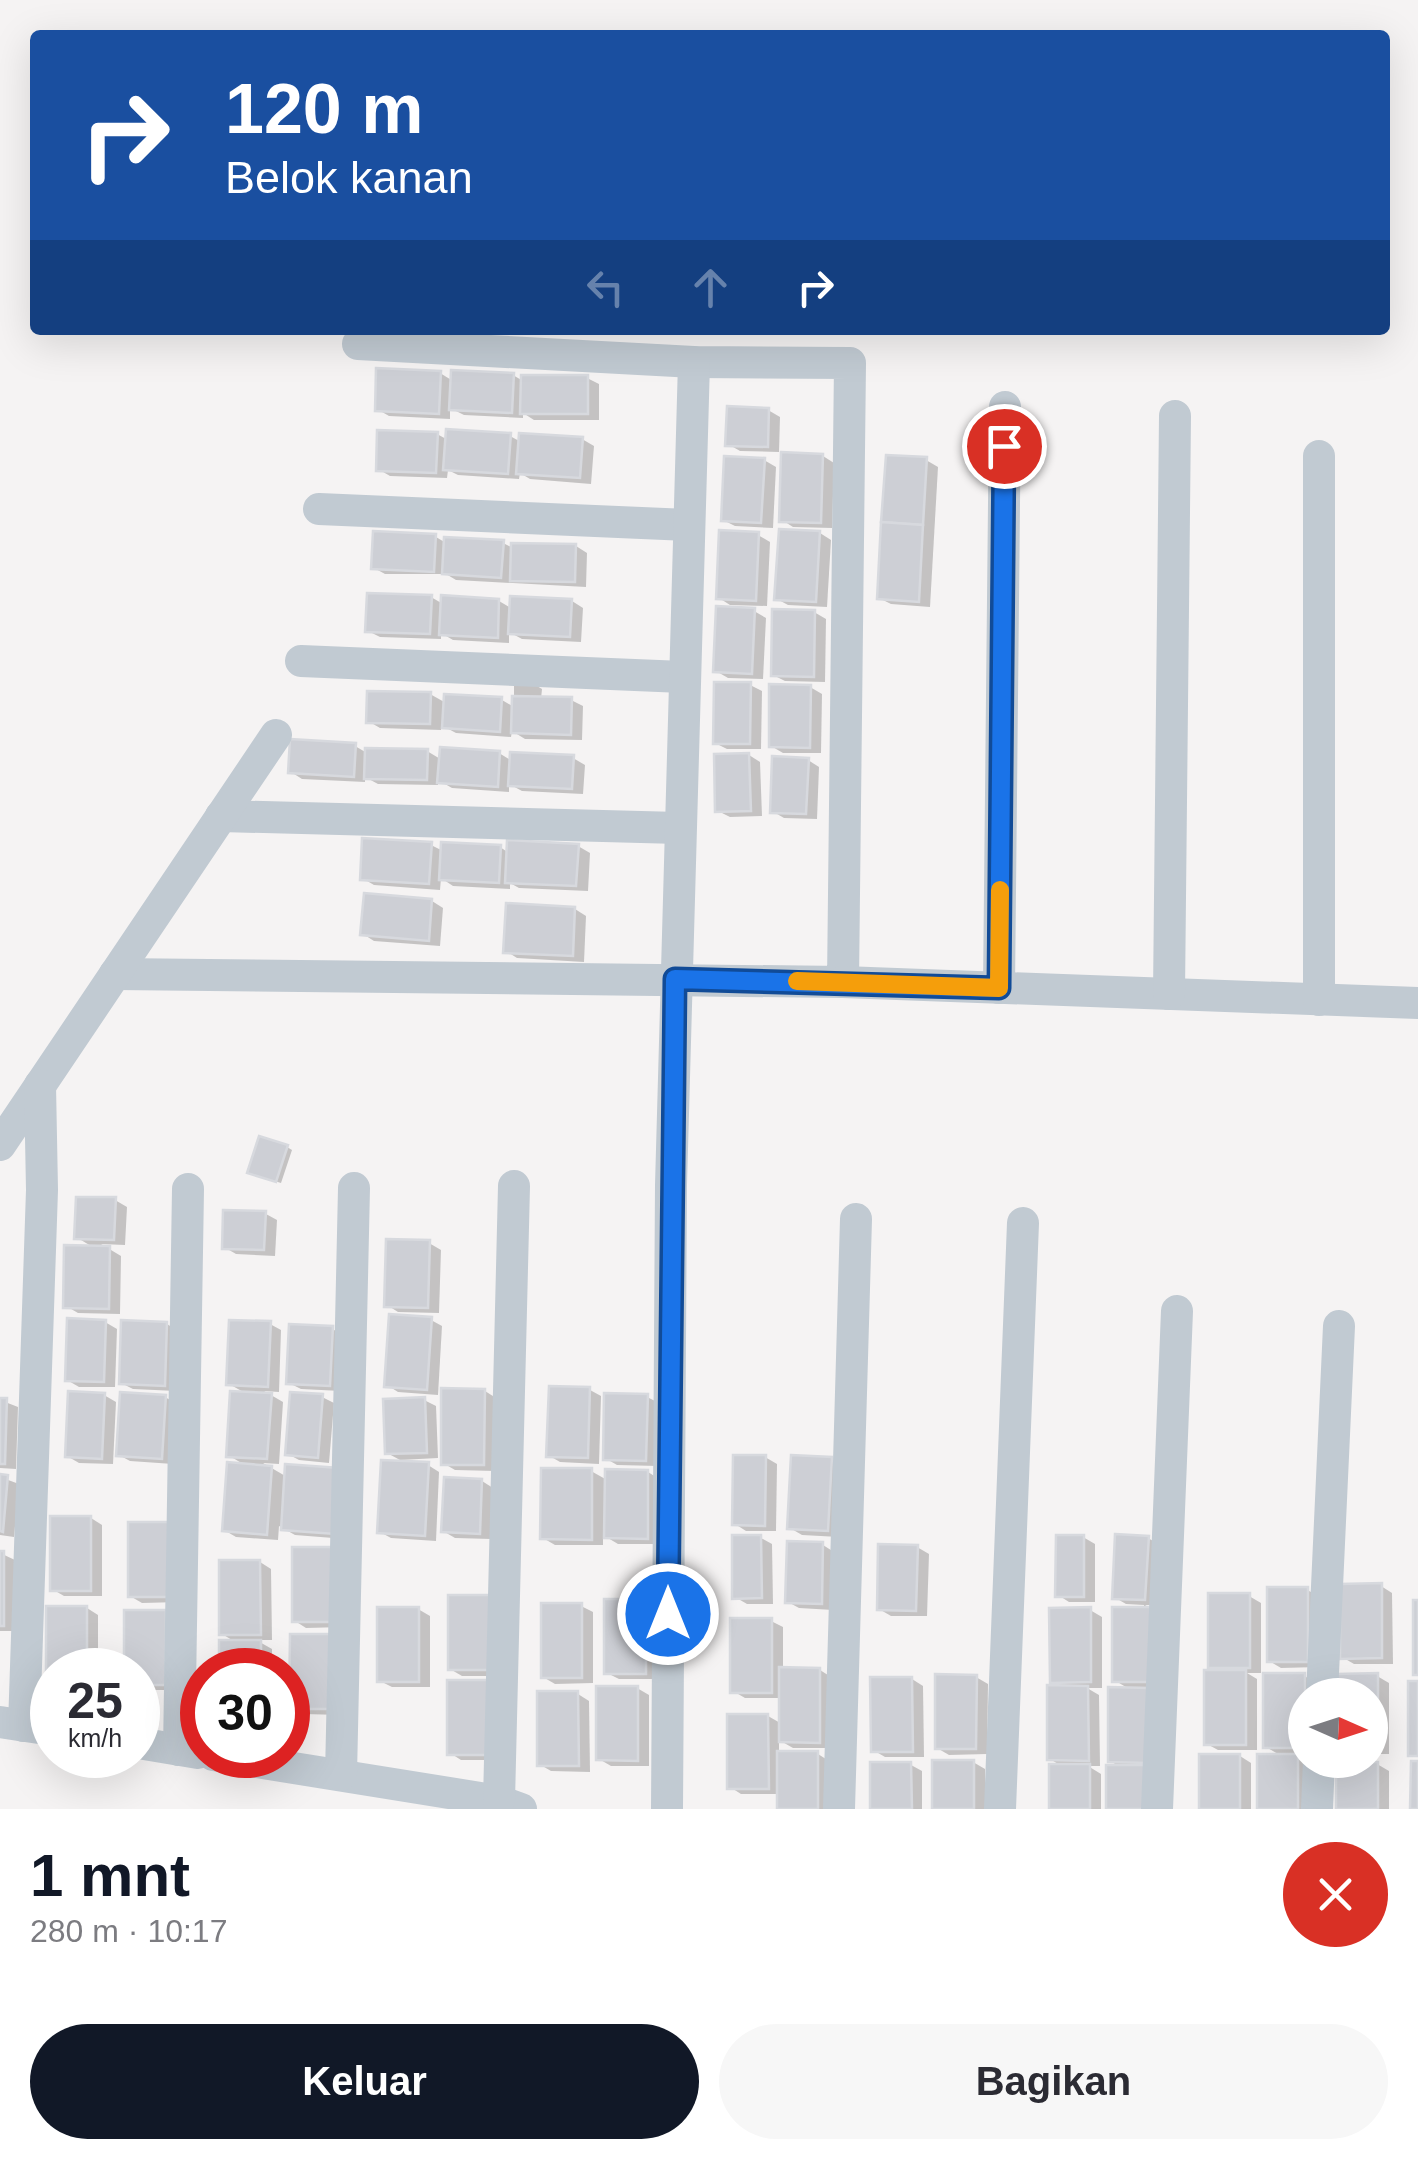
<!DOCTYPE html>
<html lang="id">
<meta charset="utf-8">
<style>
:root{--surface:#fff;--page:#f7f7f7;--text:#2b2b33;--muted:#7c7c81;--accent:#111827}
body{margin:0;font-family:Helvetica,sans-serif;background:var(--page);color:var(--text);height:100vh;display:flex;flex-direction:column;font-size:38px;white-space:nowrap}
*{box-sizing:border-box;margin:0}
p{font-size:32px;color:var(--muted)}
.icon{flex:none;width:55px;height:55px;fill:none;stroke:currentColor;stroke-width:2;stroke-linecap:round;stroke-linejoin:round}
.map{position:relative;height:1809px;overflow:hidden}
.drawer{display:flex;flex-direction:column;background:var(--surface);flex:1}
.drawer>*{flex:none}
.banner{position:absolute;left:30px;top:30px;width:1360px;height:305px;border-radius:10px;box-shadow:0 10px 40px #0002;background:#1a4fa0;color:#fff;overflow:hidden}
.needle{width:65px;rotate:93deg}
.tools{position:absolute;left:1288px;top:1678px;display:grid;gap:20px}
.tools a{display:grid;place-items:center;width:100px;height:100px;border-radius:50%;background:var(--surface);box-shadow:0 10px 40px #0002;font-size:50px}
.speed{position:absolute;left:30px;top:1648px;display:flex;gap:20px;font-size:50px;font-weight:700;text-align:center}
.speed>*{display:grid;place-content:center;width:130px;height:130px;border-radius:50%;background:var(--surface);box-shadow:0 10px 40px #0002;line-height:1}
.speed small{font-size:25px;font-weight:400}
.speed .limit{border:15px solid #d22;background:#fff;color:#111}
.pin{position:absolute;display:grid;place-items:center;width:85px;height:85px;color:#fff;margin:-42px;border:5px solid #fff;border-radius:50%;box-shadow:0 2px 10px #0007}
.me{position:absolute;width:110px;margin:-55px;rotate:0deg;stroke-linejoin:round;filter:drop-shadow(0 0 8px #0008)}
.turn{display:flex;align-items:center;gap:35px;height:210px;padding:0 30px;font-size:45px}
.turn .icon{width:130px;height:130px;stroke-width:2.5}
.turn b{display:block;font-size:70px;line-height:85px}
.lanes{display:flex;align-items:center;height:95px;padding:0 30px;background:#0003;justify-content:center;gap:50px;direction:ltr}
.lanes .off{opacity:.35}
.round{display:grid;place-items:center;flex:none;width:105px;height:105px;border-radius:52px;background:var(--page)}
.headline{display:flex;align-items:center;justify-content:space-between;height:170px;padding:0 30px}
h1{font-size:60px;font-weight:800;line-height:75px;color:var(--accent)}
.button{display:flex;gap:20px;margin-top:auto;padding:20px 30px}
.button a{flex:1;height:115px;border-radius:60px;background:var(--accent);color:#fff;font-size:40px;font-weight:800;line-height:115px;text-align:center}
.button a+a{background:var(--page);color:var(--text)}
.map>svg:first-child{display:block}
.shadow{fill:#0003}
.building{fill:#cdcfd5;stroke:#d7d9de;stroke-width:2.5}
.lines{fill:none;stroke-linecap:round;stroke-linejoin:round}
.street{stroke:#c1cad2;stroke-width:32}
.route-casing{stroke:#114b97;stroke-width:25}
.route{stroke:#1a73e8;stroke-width:18}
.slow{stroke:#f59e0b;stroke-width:18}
</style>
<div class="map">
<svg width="1418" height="1809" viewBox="0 0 1418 1809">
<rect width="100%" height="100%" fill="#f5f3f3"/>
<!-- shadow -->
<g class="shadow">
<polygon points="440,373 453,381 513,375 523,381 587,378 599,384 599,420 534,420 523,413 523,418 464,415 450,408 450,419 389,416 377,409"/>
<polygon points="768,410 780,417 779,452 740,451 728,444"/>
<polygon points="437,434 448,440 510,436 521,442 582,439 594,446 591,484 530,479 520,473 519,479 458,475 448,470 447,478 390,476 378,469"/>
<polygon points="823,456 834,463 832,528 793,527 782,520"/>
<polygon points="764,460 776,467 773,528 735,526 723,520"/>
<polygon points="926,460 938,467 930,607 891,604 879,598"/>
<polygon points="820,533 831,540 827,607 788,605 777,599"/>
<polygon points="758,535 770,542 767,606 730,605 719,598"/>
<polygon points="436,537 446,543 503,543 513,548 576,546 587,553 586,587 456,580 446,574 385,574 374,568"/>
<polygon points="431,597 443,604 499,601 511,608 572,601 583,608 581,642 522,639 509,632 509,643 453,640 441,633 441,639 380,637 368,631"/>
<polygon points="754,611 766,618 763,679 728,678 716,671"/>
<polygon points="814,612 826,619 825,682 785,681 773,675"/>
<polygon points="750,685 762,691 761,749 727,749 715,743"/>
<polygon points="514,686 537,686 542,689 541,699 571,700 583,706 582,740 525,739 512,731 511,737 456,733 441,725 441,730 380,728 368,721 430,694 446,703 502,700 514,707"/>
<polygon points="810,687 822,694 821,753 783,753 771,746"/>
<polygon points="355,746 367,753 427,751 442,760 499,753 512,761 573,758 585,765 583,794 522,791 509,784 509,792 452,788 438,780 438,785 378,784 365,777 365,782 302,779 291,772"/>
<polygon points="749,755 760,762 762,816 730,817 718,811"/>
<polygon points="808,760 819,767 817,819 784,818 772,811"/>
<polygon points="431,845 443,851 500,847 509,853 578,846 590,853 588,891 519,888 510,883 510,889 453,886 441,878 440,890 374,885 362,878"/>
<polygon points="432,901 443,908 440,946 374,941 363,934"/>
<polygon points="575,909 586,916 584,962 517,958 506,951"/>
<polygon points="287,1147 292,1150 281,1183 255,1175"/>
<polygon points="115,1200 127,1207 125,1245 101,1244 121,1256 120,1314 78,1313 66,1306 96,1249 76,1237"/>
<polygon points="266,1214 277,1220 275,1256 236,1254 224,1247"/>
<polygon points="429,1243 441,1250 439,1313 398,1312 387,1305"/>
<polygon points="431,1320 442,1326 438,1395 398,1392 387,1385"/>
<polygon points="105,1322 117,1329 115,1387 79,1387 67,1380"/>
<polygon points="167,1324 178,1331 176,1391 133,1389 121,1383"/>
<polygon points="270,1324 281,1330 279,1392 264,1391 283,1402 279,1464 263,1463 287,1477 346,1539 295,1535 279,1526 278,1540 236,1537 224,1530 248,1467 228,1455 247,1394 229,1384"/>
<polygon points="332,1329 344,1335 341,1391 301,1389 289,1383"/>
<polygon points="590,1390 601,1396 599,1464 560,1462 548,1455"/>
<polygon points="485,1391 496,1398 495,1471 455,1470 443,1463"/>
<polygon points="104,1395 116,1402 113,1464 79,1463 67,1456"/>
<polygon points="165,1397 177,1404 173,1464 130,1461 119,1455"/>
<polygon points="322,1397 334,1403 329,1463 299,1460 288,1454"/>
<polygon points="647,1397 659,1403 658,1466 617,1465 605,1458"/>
<polygon points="0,1400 18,1407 16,1469 0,1468"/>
<polygon points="424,1400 436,1406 438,1458 400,1460 387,1453"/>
<polygon points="765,1457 777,1464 776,1531 746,1531 735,1524"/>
<polygon points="831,1460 843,1466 839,1537 802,1535 790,1528"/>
<polygon points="428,1465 439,1472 436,1541 391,1538 380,1532"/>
<polygon points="591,1471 607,1480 648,1472 659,1479 659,1544 618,1544 603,1535 603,1545 555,1545 543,1538"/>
<polygon points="0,1477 19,1484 14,1537 0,1535"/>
<polygon points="482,1481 493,1488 491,1539 455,1538 443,1531"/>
<polygon points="91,1518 102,1525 102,1596 64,1596 52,1589"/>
<polygon points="169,1525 180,1602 142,1603 130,1596"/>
<polygon points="1083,1537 1095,1544 1095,1602 1069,1602 1058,1595"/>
<polygon points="761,1538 772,1544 773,1604 747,1604 735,1597"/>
<polygon points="1148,1538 1160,1545 1156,1605 1145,1605 1164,1616 1164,1687 1142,1687 1160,1697 1160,1768 1109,1809 1122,1768 1110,1761 1131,1690 1114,1680 1144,1609 1144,1605 1126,1604 1114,1597"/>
<polygon points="823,1545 834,1552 833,1610 799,1608 788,1602"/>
<polygon points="917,1547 929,1554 927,1616 891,1616 879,1609"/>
<polygon points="294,1550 344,1627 306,1628 295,1621"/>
<polygon points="0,1553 15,1560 15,1631 0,1631"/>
<polygon points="260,1562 271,1569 272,1640 256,1640 272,1649 272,1670 222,1670 237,1643 222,1634"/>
<polygon points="1381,1586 1392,1593 1393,1664 1354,1664 1342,1657"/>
<polygon points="1307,1590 1319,1596 1319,1667 1281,1668 1269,1661"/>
<polygon points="1249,1596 1261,1603 1261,1673 1247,1673 1257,1679 1257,1750 1218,1750 1207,1744 1221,1673 1211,1667"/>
<polygon points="645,1601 657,1608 657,1679 619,1679 607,1673"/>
<polygon points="501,1604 500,1676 462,1676 450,1669"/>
<polygon points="581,1606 593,1612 593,1683 555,1684 543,1677"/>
<polygon points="48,1608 87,1608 98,1615 98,1670 52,1670 52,1682 49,1680"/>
<polygon points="418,1609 430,1616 430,1687 392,1687 380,1681"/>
<polygon points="1090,1610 1102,1617 1102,1688 1087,1688 1099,1695 1100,1766 1088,1766 1101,1774 1101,1809 1051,1809 1063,1767 1050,1759 1064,1688 1052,1681"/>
<polygon points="127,1613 177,1690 138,1690 138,1670 127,1670"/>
<polygon points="771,1621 783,1627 783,1670 820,1670 831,1677 831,1748 793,1748 779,1740 779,1754 818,1754 829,1761 829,1809 779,1809 779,1794 741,1794 730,1787 768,1716 782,1724 782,1698 745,1698 733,1691"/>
<polygon points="292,1636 342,1715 303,1714 292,1708"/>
<polygon points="1304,1676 1316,1682 1316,1695 1305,1695 1305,1753 1292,1754 1309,1763 1309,1809 1259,1809 1283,1757 1266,1747"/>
<polygon points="1377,1676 1389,1683 1389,1754 1370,1754 1370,1695 1339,1695"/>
<polygon points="976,1677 988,1684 987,1754 949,1755 937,1748"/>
<polygon points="912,1679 923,1686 924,1757 885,1757 873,1750"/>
<polygon points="488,1683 499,1760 461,1760 450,1753"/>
<polygon points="637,1688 649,1695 649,1766 611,1766 599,1759"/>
<polygon points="578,1694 589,1701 590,1772 551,1771 539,1764"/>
<polygon points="1240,1756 1251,1763 1251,1809 1201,1809"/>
<polygon points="973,1762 985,1769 985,1809 935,1809"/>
<polygon points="1377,1764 1389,1771 1389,1809 1339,1809"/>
<polygon points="911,1765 922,1771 922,1809 872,1809"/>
</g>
<!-- building -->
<g class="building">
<polygon points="376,368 441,371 439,414 375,411"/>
<polygon points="451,370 514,373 512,413 449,410"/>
<polygon points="521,375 588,375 588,414 520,414"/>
<polygon points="727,406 769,408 768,447 725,446"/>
<polygon points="446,429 511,433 508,474 443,470"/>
<polygon points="377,430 438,432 436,473 376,471"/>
<polygon points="519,433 583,437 580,478 516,474"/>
<polygon points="781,452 823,454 821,523 779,522"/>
<polygon points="886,455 927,457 923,525 881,522"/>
<polygon points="724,456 765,458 761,523 721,521"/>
<polygon points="881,522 923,525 919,602 877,599"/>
<polygon points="779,529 820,531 816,602 774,600"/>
<polygon points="719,530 759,532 756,601 716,599"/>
<polygon points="373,531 436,534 434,572 371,569"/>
<polygon points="444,537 504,540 501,578 442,574"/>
<polygon points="511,543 576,544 575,582 510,581"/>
<polygon points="367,593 432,595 430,634 365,632"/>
<polygon points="441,595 499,599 498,638 439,635"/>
<polygon points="510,596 572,599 570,637 508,634"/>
<polygon points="716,606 755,608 752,674 713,672"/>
<polygon points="772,609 815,610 814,677 771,676"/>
<polygon points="714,682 751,682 750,744 713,744"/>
<polygon points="769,684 811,685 810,748 769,747"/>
<polygon points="367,691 431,692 430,724 366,723"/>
<polygon points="444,694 502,697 500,732 442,728"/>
<polygon points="512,696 572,697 571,735 511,733"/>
<polygon points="290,739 356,743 354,777 288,773"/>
<polygon points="440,747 500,751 498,787 437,783"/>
<polygon points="365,748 428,749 427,780 364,779"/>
<polygon points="510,752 574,755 572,789 508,786"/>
<polygon points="749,753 751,811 715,812 714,754"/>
<polygon points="772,756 809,758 806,814 770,813"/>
<polygon points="362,838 432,842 429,884 360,880"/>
<polygon points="507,840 579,844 576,886 505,883"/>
<polygon points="441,842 501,845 499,883 439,880"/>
<polygon points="364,893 432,899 429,941 360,935"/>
<polygon points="506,903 575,907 573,956 503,953"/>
<polygon points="259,1136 288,1145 276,1182 247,1173"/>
<polygon points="76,1197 116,1197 114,1240 74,1239"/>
<polygon points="223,1210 266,1211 264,1250 222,1249"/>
<polygon points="386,1239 430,1240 428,1308 384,1307"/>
<polygon points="64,1245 110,1246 109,1309 63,1308"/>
<polygon points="389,1314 432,1317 427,1390 384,1387"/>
<polygon points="67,1318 106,1320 104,1382 65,1381"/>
<polygon points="121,1320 167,1322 165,1386 119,1384"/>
<polygon points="229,1320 271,1321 268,1387 226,1385"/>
<polygon points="289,1324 333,1326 330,1386 286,1384"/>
<polygon points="549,1386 590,1387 588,1458 546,1457"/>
<polygon points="441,1388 485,1389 484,1465 441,1465"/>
<polygon points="68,1391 105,1393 102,1459 65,1457"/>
<polygon points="230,1391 272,1393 267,1459 226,1457"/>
<polygon points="120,1392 166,1395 162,1459 116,1456"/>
<polygon points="290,1392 323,1394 318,1458 285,1455"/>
<polygon points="604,1393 648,1394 646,1461 603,1460"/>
<polygon points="425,1397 427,1453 385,1454 383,1399"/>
<polygon points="0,1398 7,1398 5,1464 0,1464"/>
<polygon points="733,1455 766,1455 765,1526 732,1525"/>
<polygon points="791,1455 832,1457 828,1531 787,1529"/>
<polygon points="381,1460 429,1462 425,1536 377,1533"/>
<polygon points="227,1462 272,1466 267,1535 222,1531"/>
<polygon points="285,1464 339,1468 335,1534 281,1530"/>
<polygon points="541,1468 592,1468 592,1540 540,1539"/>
<polygon points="605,1469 648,1470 648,1539 604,1538"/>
<polygon points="0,1474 8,1475 3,1532 0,1531"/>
<polygon points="444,1477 482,1479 480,1534 441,1532"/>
<rect x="50" y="1516" width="41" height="75"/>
<polygon points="128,1522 170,1522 169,1597 128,1597"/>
<polygon points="1115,1534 1149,1536 1145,1600 1112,1599"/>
<polygon points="732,1535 761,1535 762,1598 732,1599"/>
<polygon points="1056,1535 1084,1535 1084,1597 1055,1597"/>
<polygon points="787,1541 823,1542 822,1604 785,1603"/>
<polygon points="878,1544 918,1545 916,1611 877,1610"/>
<rect x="292" y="1547" width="41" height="75"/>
<rect x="0" y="1551" width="4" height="75"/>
<polygon points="219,1560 260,1560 261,1635 219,1635"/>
<polygon points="1382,1583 1382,1658 1340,1659 1340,1584"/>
<rect x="1267" y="1587" width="41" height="75"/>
<rect x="1208" y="1593" width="42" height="75"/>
<polygon points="448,1595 490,1595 489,1670 448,1670"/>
<rect x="604" y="1599" width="42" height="75"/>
<rect x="1413" y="1600" width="5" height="75"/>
<rect x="541" y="1603" width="41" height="75"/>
<polygon points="46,1606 87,1606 87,1670 52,1670 52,1681 46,1681"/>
<rect x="377" y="1607" width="42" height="75"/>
<polygon points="1091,1607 1091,1682 1050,1683 1049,1608"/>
<rect x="1112" y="1607" width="41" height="75"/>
<polygon points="124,1610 166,1610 166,1685 138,1685 138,1670 124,1670"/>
<rect x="730" y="1618" width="42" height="75"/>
<polygon points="290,1634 331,1634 331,1709 289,1709"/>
<rect x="219" y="1640" width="42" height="30"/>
<polygon points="779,1667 820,1668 820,1743 779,1742"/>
<rect x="1204" y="1670" width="42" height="75"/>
<rect x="1263" y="1673" width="42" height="75"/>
<polygon points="1378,1673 1378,1748 1370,1749 1370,1695 1336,1695 1337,1674"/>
<polygon points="935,1674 977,1675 976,1749 935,1749"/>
<polygon points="870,1677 912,1677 913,1752 871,1752"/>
<rect x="447" y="1680" width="41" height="75"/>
<rect x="1408" y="1681" width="10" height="75"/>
<polygon points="1047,1685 1088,1686 1089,1761 1047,1760"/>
<polygon points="596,1686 638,1686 638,1761 596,1760"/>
<polygon points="1108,1687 1149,1688 1149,1763 1108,1762"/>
<polygon points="537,1691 578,1691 579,1766 537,1766"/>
<polygon points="727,1714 768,1714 769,1789 727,1789"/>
<rect x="777" y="1751" width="41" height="58"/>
<rect x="1199" y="1754" width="41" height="55"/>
<rect x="1257" y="1754" width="41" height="55"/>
<rect x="932" y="1760" width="42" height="49"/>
<polygon points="1411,1761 1418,1761 1418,1809 1410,1809"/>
<polygon points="870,1762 911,1762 912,1809 870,1809"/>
<rect x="1336" y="1762" width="42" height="47"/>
<rect x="1049" y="1764" width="41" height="45"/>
<rect x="1106" y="1765" width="42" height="44"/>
</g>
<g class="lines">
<!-- street -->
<g class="street">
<polyline points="319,509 688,525"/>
<polyline points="301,661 683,677"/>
<polyline points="221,816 679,828"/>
<polyline points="115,974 843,982 850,363 694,362 358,344"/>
<polyline points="843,982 1418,1003"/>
<polyline points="999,988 1005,407"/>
<polyline points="1169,994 1175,416"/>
<polyline points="1319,1000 1319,456"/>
<polyline points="0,1145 276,735"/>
<polyline points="1322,1695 1339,1326"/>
<polyline points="0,1722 52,1730"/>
<polyline points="24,1726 42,1190 40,1085"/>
<polyline points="138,1743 198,1753"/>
<polyline points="179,1750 188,1189"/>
<polyline points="213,1755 499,1801 521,1809"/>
<polyline points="341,1775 354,1188"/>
<polyline points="499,1801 514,1186"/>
<polyline points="667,1809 671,1185 694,362"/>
<polyline points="839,1809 856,1219"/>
<polyline points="1000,1809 1023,1223"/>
<polyline points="1157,1809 1177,1311"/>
<polyline points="1317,1809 1319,1760"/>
</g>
</g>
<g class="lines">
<defs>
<polyline id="route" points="668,1614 675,979 999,988 1004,446"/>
</defs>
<!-- route casing -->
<use href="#route" class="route-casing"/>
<!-- route -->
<use href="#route" class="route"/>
<!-- slow -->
<polyline class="slow" points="797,981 999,988 1000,890"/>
</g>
</svg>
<div class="tools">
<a><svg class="needle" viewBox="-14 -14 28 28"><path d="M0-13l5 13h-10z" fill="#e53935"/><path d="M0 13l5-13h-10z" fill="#7c7c81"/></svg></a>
</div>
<div class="speed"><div>25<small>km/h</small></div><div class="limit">30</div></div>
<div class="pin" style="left:1004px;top:446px;background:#d93025"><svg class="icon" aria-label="arrive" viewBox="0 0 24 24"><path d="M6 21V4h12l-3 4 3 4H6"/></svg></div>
<svg class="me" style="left:668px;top:1614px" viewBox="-20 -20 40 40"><circle r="17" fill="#1a73e8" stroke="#fff" stroke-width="3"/><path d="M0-11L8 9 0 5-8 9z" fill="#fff"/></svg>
<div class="banner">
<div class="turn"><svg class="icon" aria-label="right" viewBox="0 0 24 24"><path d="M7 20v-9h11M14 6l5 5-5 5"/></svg><div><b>120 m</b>Belok kanan</div></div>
<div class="lanes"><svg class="icon off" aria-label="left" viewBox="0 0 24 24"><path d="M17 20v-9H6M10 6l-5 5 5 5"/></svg><svg class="icon off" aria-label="ahead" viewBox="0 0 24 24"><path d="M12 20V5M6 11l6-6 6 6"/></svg><svg class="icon" aria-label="right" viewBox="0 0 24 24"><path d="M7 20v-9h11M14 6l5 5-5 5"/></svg></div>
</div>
</div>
<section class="drawer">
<div class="headline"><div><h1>1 mnt</h1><p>280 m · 10:17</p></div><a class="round" style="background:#d93025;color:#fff"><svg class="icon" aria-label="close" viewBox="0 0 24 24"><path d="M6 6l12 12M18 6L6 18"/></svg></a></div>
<div class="button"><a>Keluar</a><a>Bagikan</a></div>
</section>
